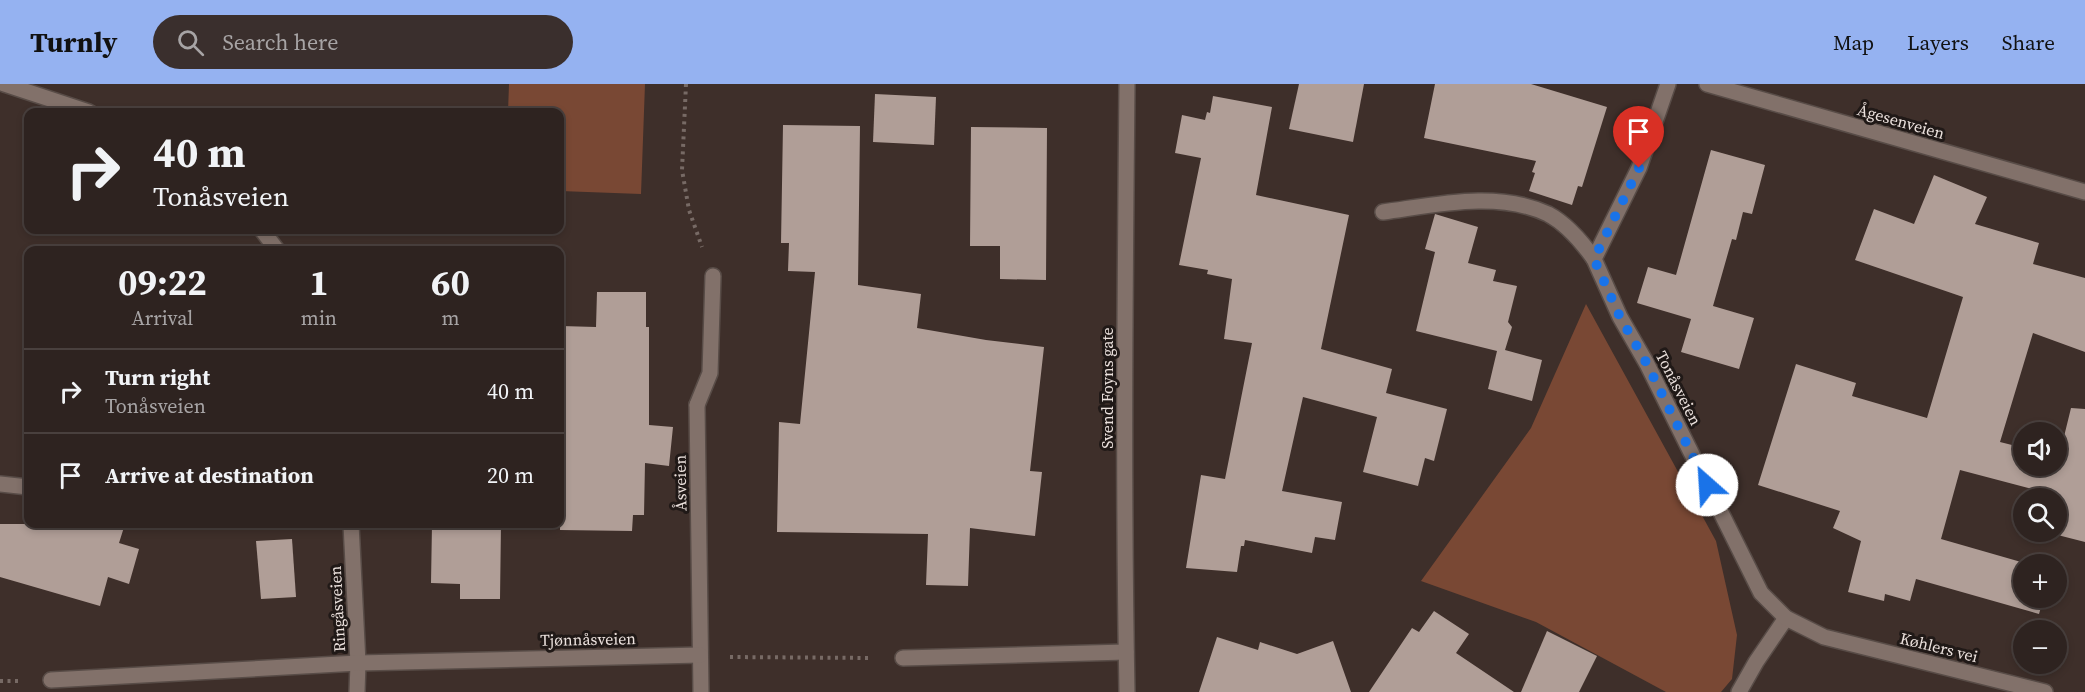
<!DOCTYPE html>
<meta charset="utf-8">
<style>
:root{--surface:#2e2320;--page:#3a2f2d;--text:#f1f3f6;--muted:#a7a4a5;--line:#49403e;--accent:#95b2f1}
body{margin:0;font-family:"Source Serif 4",serif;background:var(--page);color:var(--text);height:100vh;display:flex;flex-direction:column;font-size:22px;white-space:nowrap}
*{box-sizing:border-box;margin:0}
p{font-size:20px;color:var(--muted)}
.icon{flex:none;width:33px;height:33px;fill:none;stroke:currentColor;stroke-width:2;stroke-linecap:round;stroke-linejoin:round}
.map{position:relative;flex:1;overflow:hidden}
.drawer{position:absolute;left:24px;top:162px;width:540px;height:282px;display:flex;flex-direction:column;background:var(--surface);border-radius:12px;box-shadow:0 3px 9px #0003,0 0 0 2px var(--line)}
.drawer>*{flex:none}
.banner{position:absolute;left:24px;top:24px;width:540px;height:126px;border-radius:12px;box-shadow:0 3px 9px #0003,0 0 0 2px var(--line);background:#2e2320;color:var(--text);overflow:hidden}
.fabs{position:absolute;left:2013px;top:338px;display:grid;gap:12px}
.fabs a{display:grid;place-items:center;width:54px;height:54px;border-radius:50%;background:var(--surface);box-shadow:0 3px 9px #0003,0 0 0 2px var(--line);font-size:30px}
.pin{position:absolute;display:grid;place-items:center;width:51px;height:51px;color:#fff;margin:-62px -26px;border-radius:50% 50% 50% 0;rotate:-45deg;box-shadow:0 0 6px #0007}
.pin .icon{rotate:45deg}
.me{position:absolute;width:66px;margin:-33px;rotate:334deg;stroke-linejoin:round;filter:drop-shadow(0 0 4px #0008)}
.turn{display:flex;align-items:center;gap:21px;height:126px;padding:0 30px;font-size:27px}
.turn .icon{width:78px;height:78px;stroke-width:2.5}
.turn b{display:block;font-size:42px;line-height:51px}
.eta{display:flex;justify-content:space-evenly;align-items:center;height:102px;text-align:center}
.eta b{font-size:36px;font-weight:700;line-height:42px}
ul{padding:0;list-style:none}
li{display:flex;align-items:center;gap:18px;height:84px;padding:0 30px;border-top:2px solid var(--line)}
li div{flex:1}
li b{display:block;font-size:22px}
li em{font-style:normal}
header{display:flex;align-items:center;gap:36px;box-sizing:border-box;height:84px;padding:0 30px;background:var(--accent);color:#111}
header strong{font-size:28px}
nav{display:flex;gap:33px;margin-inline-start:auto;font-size:21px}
.search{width:420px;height:54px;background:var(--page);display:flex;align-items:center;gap:15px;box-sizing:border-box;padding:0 21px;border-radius:33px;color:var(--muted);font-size:22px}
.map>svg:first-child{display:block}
.green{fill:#794834}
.building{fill:#b09e97}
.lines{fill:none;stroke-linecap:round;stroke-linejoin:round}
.lane-casing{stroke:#584c47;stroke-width:18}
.street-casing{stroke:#584c47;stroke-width:18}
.secondary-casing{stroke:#584c47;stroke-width:18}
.path{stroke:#776a65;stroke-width:4;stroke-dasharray:3 4.5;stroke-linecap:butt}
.lane{stroke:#82716a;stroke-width:15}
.street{stroke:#82716a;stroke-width:15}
.secondary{stroke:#82716a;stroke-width:15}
.route{stroke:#1a73e8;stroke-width:10;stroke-dasharray:0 18}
.labels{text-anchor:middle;stroke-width:6;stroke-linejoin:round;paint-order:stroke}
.street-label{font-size:16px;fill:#ece2de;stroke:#201917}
</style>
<header>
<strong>Turnly</strong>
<div class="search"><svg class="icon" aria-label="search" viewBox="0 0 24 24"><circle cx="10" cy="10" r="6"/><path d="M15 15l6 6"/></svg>Search here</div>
<nav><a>Map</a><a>Layers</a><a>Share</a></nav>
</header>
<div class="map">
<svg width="2085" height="608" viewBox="0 0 2085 608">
<rect width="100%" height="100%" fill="#3e2f2a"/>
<!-- green -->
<g class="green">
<polygon points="509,0 645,0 641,110 560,107 560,28 508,28"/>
<polygon points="1586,220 1716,457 1737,551 1732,595 1721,608 1666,608 1536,538 1421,497 1531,344"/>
</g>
<!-- building -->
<g class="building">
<polygon points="1299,0 1364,0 1353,58 1289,45"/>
<polygon points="1435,0 1531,0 1607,23 1582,103 1578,102 1572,121 1529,107 1535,89 1532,88 1536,77 1424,54"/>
<polygon points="875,10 936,13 934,61 873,58"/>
<polygon points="1213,12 1272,23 1256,111 1349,131 1321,265 1392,285 1386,309 1447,325 1434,377 1425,374 1418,402 1363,388 1377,333 1303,313 1282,407 1342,418 1335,456 1315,453 1312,469 1245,456 1244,462 1241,462 1237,488 1186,484 1201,391 1225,395 1252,259 1224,255 1232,195 1207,190 1208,186 1179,181 1201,74 1175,69 1182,31 1205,36 1207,28 1210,29"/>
<polygon points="783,41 860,42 858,201 921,210 917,244 986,256 1044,263 1030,387 1042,388 1035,452 970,444 968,502 926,501 928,450 777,448 779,338 800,340 815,188 788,187 789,159 781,159"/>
<polygon points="971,43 1047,44 1046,196 1000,195 1000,162 970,162"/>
<polygon points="1711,66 1765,81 1752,130 1743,128 1736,156 1732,155 1713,222 1754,234 1739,285 1681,268 1691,235 1637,219 1648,183 1676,191"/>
<polygon points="1934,91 1987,113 1975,140 2039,159 2033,180 2085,194 2085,268 2033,249 2000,358 2024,364 2024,381 2056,381 2056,373 2059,373 2071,324 2085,325 2085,458 2042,447 2056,447 2056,414 2050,414 2051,410 1960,386 1941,455 2028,480 2024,480 2024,513 2044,513 2039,530 1916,495 1910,517 1885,510 1884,517 1848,508 1861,457 1833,444 1840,427 1758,401 1796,280 1856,299 1852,312 1927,334 1963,213 1855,176 1874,125 1914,140"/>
<polygon points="1435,130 1478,143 1468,179 1496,186 1493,197 1517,202 1508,238 1512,243 1505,266 1542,276 1532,317 1488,305 1497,267 1416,247 1435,168 1425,165"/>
<polygon points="597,208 646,208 646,243 649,243 649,341 673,343 669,382 645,379 644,431 633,431 632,447 560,446 561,242 596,243"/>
<polygon points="0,440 125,440 119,459 139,465 129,500 108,493 100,522 0,493"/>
<polygon points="432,440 501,440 500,515 460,515 460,500 431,499"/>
<polygon points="292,455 296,513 261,515 256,457"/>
<polygon points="1434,527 1469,550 1456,569 1514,608 1369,608 1412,544 1419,548"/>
<polygon points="1547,547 1597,572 1579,608 1521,608"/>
<polygon points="1217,553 1258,566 1260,558 1297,570 1333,557 1351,608 1199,608"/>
</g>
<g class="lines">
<defs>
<g id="lane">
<polyline points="697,321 710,289 713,192"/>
<polyline points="0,400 28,403"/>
<polyline points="1739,608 1756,578 1786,534"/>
</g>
<g id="street">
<polyline points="4,0 89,28"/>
<polyline points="1668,0 1639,84 1594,175 1620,233 1647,280 1761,509 1786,534 1824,553 2045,608"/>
<polyline points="1707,0 2085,108"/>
<path d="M1383,128C1435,121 1497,106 1548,130C1567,140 1582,158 1594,175"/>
<polyline points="262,146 277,166"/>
<polyline points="697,321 701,608"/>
<polyline points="351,440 358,579 357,608"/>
<polyline points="903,574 1126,568"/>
<polyline points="51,596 358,579 700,571"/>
</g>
<path id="secondary" d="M1127,608C1123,405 1125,203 1127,0"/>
</defs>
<!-- lane casing -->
<use href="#lane" class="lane-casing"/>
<!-- street casing -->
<use href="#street" class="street-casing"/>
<!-- secondary casing -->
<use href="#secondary" class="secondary-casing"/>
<!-- path -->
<g class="path">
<polyline points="686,0 682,86 689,126 702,163"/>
<polyline points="730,573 872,574"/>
<polyline points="0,597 20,597"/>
</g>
<!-- lane -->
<use href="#lane" class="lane"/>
<!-- street -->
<use href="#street" class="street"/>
<!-- secondary -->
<use href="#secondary" class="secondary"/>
</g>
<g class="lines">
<!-- route -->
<polyline class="route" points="1639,84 1594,175 1620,233 1647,280 1707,401"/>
</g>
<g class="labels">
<!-- street labels -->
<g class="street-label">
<text transform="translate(1901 37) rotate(16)" y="6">Ågesenveien</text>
<text transform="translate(1107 304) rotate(-90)" y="6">Svend Foyns gate</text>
<text transform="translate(1679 304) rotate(63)" y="6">Tonåsveien</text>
<text transform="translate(680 399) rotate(-91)" y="6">Åsveien</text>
<text transform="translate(337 525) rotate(-93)" y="6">Ringåsveien</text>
<text transform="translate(588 555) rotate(-1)" y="6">Tjønnåsveien</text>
<text transform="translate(1939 563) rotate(14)" y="6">Køhlers vei</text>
</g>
</g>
</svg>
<div class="fabs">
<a><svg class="icon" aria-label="sound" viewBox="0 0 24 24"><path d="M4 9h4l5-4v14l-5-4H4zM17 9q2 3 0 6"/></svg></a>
<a><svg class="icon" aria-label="search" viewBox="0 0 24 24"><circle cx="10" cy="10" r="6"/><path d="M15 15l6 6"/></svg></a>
<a>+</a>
<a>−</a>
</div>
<div class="pin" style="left:1639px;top:84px;background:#d93025"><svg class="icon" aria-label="arrive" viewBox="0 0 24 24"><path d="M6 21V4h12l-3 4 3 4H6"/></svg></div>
<svg class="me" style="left:1707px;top:401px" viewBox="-20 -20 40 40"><circle r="19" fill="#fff"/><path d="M0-13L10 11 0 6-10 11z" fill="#1a73e8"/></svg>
<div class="banner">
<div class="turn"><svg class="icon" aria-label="right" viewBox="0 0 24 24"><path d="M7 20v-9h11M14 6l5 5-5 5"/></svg><div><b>40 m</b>Tonåsveien</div></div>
</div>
<section class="drawer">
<div class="eta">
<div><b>09:22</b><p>Arrival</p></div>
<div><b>1</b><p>min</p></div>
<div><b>60</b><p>m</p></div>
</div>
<ul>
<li><svg class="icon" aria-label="right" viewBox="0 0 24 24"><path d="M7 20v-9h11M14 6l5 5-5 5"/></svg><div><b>Turn right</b><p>Tonåsveien</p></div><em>40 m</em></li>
<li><svg class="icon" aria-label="arrive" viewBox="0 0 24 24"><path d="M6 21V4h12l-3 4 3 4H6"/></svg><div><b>Arrive at destination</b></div><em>20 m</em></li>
</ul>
</section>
</div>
